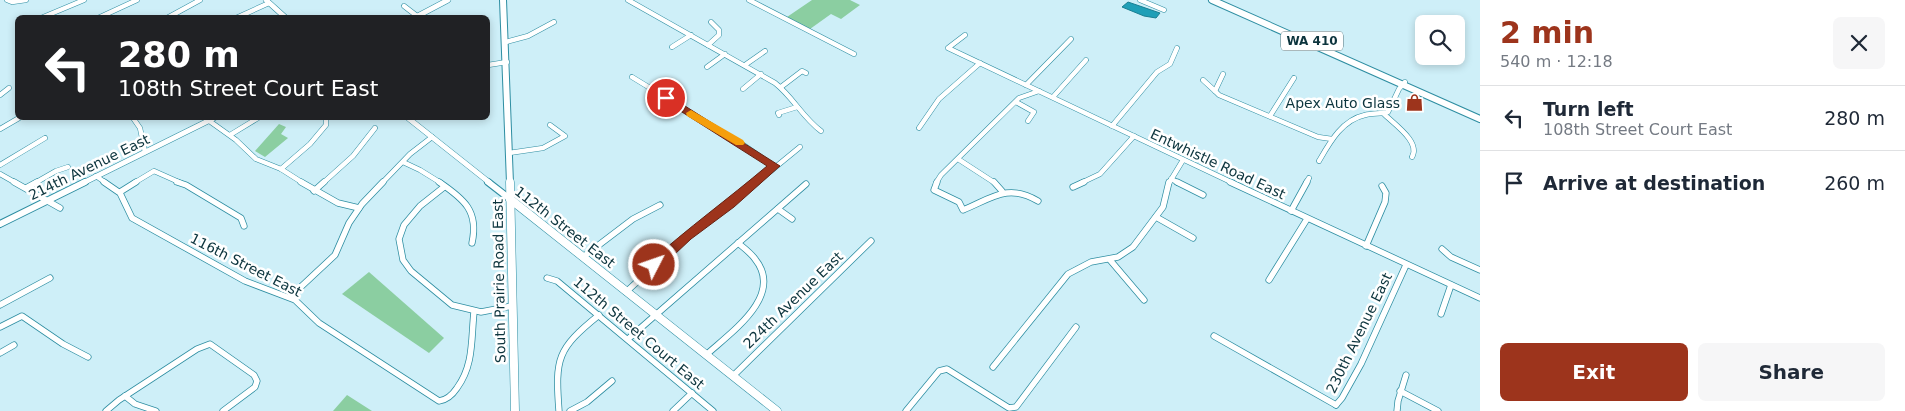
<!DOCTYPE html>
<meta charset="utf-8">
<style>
:root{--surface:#fff;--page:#f6f6f7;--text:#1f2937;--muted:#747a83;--line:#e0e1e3;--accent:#9d341c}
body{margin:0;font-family:"DejaVu Sans",sans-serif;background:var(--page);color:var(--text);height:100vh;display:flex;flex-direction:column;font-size:19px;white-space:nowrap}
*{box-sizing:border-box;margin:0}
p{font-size:16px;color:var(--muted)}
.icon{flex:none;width:28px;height:28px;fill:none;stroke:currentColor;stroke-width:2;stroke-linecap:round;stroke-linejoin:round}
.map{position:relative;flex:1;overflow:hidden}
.side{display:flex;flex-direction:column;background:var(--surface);width:425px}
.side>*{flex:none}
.guide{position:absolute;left:15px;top:15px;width:475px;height:105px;border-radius:8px;box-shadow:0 2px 8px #0003;background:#202124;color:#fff;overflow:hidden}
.fabs{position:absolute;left:1415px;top:15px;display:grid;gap:10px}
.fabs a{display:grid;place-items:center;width:50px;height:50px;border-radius:8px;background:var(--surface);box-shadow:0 2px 8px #0003;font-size:25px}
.pin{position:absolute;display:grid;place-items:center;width:42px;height:42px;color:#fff;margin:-21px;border:2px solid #fff;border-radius:50%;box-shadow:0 1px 5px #0007}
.me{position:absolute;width:55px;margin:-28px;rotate:49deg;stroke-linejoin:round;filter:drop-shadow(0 0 4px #0008)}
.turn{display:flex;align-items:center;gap:18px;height:105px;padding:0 20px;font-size:22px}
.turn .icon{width:65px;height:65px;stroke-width:2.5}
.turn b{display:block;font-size:35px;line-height:42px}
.round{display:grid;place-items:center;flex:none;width:52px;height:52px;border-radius:8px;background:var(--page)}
.summary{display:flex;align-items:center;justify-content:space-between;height:85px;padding:0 20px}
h1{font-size:30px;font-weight:700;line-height:38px;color:var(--accent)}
.action{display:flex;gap:10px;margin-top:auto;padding:10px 20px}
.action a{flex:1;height:58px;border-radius:8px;background:var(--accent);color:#fff;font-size:20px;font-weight:700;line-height:58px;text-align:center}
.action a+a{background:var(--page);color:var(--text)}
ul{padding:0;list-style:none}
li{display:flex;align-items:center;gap:15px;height:65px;padding:0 20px;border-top:1px solid var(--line)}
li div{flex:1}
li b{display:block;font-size:19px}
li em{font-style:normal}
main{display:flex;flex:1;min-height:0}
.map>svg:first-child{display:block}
.green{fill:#8bcea1}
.water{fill:#1f9fb7;stroke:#197f92}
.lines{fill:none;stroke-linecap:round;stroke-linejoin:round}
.minor-far1-casing{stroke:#2e8ea2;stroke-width:5.5}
.minor-casing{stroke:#2e8ea2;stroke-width:7}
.tertiary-far1-casing{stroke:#2e8ea2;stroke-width:6}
.tertiary-casing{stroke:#2e8ea2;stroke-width:8}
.secondary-far1-casing{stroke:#2e8ea2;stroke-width:8}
.secondary-casing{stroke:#2e8ea2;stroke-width:9}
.primary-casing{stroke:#2e8ea2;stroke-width:8}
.minor-far1{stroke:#fff;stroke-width:4.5}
.minor{stroke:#fff;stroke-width:5.5}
.tertiary-far1{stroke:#fff;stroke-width:5}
.tertiary{stroke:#fff;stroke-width:6}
.secondary-far1{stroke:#fff;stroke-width:6}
.secondary{stroke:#fff;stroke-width:8}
.primary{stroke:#fff;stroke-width:6}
.route{fill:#9d341c;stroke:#662212}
.slow{fill:#f59e0b}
.labels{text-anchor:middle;stroke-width:5;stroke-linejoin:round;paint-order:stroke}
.shield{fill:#fff;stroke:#557177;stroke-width:1}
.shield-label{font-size:12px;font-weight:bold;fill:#0c343d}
.poi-label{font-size:14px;fill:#0c343d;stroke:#fff;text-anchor:end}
.street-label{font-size:14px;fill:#0c343d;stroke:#fff}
</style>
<main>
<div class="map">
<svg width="1480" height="411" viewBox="0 0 1480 411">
<rect width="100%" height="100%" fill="#ceeff8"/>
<!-- green -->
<g class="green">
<polygon points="812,0 850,0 860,5 841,19 831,14 810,29 787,17"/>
<polygon points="279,124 286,127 281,134 288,138 265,157 255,151"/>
<polygon points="369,272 444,338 429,353 342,294"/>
<polygon points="347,395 372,411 333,411"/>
</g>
<!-- water -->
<polygon class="water" points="1128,2 1160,13 1156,18 1144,16 1122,7"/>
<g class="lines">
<defs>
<g id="minor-far1">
<polyline points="7,0 12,2 26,0"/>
<path d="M628,0L775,83C793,97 803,118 821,131"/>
<polyline points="749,0 854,54"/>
<polyline points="1140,0 1164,10"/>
<polyline points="404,6 417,16"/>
<polyline points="41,18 84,0"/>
<polyline points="98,18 137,0"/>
<polyline points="167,18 200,0"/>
<polyline points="236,18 269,3"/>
<polyline points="965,35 948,48 1233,183"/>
<polyline points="506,42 528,36 554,22"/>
<polyline points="708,45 719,35 719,30 711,22"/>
<polyline points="672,47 691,35"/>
<polyline points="488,65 507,62"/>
<polyline points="745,65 765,51"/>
<polyline points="707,67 725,54"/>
<polyline points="1223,74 1215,91 1219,95 1318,137 1332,139"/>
<polyline points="632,77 742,144 774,166"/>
<polyline points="1203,80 1215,91"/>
<polyline points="1026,85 1071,39"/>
<polyline points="781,87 802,71 806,73"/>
<polyline points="743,89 761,74"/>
<polyline points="0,95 9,88"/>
<polyline points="1053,97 1086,60"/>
<polyline points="1016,102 1034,112 1028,121"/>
<path d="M1384,114C1394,124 1421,142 1412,157"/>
<polyline points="779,115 778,113 797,107"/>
<polyline points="1270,116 1294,78"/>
<polyline points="133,118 140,128 145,152"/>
<polyline points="208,120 236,140 256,159 281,169 303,183"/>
<polyline points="1112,126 1157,72 1170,64 1177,48"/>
<polyline points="919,128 939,99 980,63"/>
<polyline points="0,129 19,118"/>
<polyline points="230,135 258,118"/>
<polyline points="509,153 543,148 565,136 550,125"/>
<polyline points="958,159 995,183"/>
<path d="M1319,161C1330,142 1342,120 1365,115C1372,113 1380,114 1388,112L1399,89L1405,82"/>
<polyline points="403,162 420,170 441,183"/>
<polyline points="0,165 45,138"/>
<polyline points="281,169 310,144 326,125 326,119"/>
<polyline points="0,174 16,183"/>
<polyline points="96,176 106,183"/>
<polyline points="1171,179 1179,183"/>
<polyline points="35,183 56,171 68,167"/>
<polyline points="134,183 154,171 181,183"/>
<polyline points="323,183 353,156 375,128"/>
<polyline points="382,183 410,154 432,137"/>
<polyline points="756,183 800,147"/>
<polyline points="936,183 941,175 1019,98 1039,91"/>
<polyline points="1081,183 1100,174 1134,136"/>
<polyline points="1169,183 1183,160"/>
<polyline points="1306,183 1309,178"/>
</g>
<g id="minor">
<polyline points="14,182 60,208"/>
<path d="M104,182L120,193L132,218L245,281L295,300L319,323L439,401C447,400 453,394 457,388C474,365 471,339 474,312"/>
<polyline points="177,182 186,185 241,218 244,226"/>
<polyline points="301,182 338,203 359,208"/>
<path d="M439,182C464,199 479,211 472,243"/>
<path d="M937,182L934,190L959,202L963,210C992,198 1008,183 1038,201"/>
<polyline points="994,182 1002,191"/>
<polyline points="1177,182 1203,195"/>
<polyline points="1230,182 1480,298"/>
<polyline points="444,187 420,206 404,225 399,239 403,260 411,271 452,305 481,312 512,306"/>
<polyline points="1073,187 1084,182"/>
<polyline points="26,188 37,182"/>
<polyline points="314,191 324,182"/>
<polyline points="120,192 136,182"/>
<polyline points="778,209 792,219"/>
<polyline points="1291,211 1307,182"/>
<polyline points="1156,217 1193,238"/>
<polyline points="1366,246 1385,202 1386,193 1382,186"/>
<polyline points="1442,249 1451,257 1480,270"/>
<polyline points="583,257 633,219 660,205"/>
<polyline points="1110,260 1144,300"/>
<polyline points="547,278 557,281 713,411"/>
<polyline points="1269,280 1307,219"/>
<polyline points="626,292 687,236 757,182"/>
<polyline points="290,297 335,255 349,223 362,204 383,182"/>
<polyline points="0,305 50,278"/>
<polyline points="1441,314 1451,285"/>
<polyline points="0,327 22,316 63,344 88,357"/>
<polyline points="1214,336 1336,405"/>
<polyline points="628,339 806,184"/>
<polyline points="0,353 14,345"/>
<path d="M706,355C730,333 785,296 755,259C751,253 744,248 738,243"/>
<polyline points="993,367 1068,274 1091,262 1118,257 1133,247 1163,207 1169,182"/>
<polyline points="733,376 871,241"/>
<polyline points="1400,391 1438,411"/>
<polyline points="125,396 135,404 156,411"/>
<polyline points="1336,405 1342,398 1361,364 1406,265"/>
<polyline points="106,411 119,400 197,349 210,344 254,375 257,381 255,387 223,411"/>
<path d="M559,411C555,358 557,349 599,315"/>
<polyline points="570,411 587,402 612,381"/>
<polyline points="673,411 692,393"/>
<polyline points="906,411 939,371 947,369 1009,408 1016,407 1076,327"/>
<polyline points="1397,411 1398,401 1406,375"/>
</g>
<g id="tertiary-far1">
<polyline points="266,0 286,18"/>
<polyline points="414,18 448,0"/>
<polyline points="408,118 490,183"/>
<polyline points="83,183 214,118"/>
</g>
<g id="tertiary">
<polyline points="488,182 510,199"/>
<polyline points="0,224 85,182"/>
</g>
<polyline id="secondary-far1" points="503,0 510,183"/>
<g id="secondary">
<polyline points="510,182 515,411"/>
<polyline points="510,199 777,411"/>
</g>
<polyline id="primary" points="1212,0 1480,119"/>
</defs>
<!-- minor-far1 casing -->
<use href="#minor-far1" class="minor-far1-casing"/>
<!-- minor casing -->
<use href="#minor" class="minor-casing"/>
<!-- tertiary-far1 casing -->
<use href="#tertiary-far1" class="tertiary-far1-casing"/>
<!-- tertiary casing -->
<use href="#tertiary" class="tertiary-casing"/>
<!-- secondary-far1 casing -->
<use href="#secondary-far1" class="secondary-far1-casing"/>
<!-- secondary casing -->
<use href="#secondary" class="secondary-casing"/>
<!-- primary casing -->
<use href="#primary" class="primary-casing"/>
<!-- minor-far1 -->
<use href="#minor-far1" class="minor-far1"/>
<!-- minor -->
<use href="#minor" class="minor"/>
<!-- tertiary-far1 -->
<use href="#tertiary-far1" class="tertiary-far1"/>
<!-- tertiary -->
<use href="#tertiary" class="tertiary"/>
<!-- secondary-far1 -->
<use href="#secondary-far1" class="secondary-far1"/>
<!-- secondary -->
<use href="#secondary" class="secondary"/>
<!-- primary -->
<use href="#primary" class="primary"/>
</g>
<!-- route -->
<path class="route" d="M666,94L780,166L734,207L691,239L659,269H650L648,265L650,262C688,228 728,199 767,166L663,100L661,98Z"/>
<!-- slow -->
<polygon class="slow" points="691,110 743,140 745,143 743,145 736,145 687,116 686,113"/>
<!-- icons -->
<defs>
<symbol id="shop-bare" viewBox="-9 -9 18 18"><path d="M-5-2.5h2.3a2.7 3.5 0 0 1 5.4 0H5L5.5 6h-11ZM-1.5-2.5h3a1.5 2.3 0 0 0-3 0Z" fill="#9d341c" stroke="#fff" stroke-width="2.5" paint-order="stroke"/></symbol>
</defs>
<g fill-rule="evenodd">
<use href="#shop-bare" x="1402" y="90" width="25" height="25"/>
</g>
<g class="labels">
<!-- shield labels -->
<rect class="shield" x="1281" y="31.5" width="62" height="19" rx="4"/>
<g class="shield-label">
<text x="1312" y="45">WA 410</text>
</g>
<!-- poi labels -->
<g class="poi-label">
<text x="1400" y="108">Apex Auto Glass</text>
</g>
<!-- street labels -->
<g class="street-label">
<text transform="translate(1218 164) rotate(25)" y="5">Entwhistle Road East</text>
<text transform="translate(89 167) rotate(-26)" y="5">214th Avenue East</text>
<text transform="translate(565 227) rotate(38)" y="5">112th Street East</text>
<text transform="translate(246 265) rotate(27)" y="5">116th Street East</text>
<text transform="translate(499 281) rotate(-91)" y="5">South Prairie Road East</text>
<text transform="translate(793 300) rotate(-44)" y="5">224th Avenue East</text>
<text transform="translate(639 333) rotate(40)" y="5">112th Street Court East</text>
<text transform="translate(1359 333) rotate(-64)" y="5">230th Avenue East</text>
</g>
</g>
</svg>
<div class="fabs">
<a><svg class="icon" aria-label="search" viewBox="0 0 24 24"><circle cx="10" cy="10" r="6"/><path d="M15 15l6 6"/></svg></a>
</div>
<div class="pin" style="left:666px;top:98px;background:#d93025"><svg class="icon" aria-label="arrive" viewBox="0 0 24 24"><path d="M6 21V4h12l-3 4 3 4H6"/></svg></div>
<svg class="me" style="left:654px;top:265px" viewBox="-20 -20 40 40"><circle r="17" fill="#9d341c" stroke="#fff" stroke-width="3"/><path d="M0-11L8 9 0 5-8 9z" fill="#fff"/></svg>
<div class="guide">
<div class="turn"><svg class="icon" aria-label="left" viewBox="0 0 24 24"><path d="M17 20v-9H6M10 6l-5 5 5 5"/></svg><div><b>280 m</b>108th Street Court East</div></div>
</div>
</div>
<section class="side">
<div class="summary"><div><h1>2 min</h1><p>540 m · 12:18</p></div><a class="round"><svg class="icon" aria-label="close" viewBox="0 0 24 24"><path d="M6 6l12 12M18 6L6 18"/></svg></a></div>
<ul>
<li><svg class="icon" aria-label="left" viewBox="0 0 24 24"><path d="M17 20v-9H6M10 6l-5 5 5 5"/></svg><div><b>Turn left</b><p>108th Street Court East</p></div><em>280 m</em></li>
<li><svg class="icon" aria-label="arrive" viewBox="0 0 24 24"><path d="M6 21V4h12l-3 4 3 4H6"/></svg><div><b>Arrive at destination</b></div><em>260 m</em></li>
</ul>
<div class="action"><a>Exit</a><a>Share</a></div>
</section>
</main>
